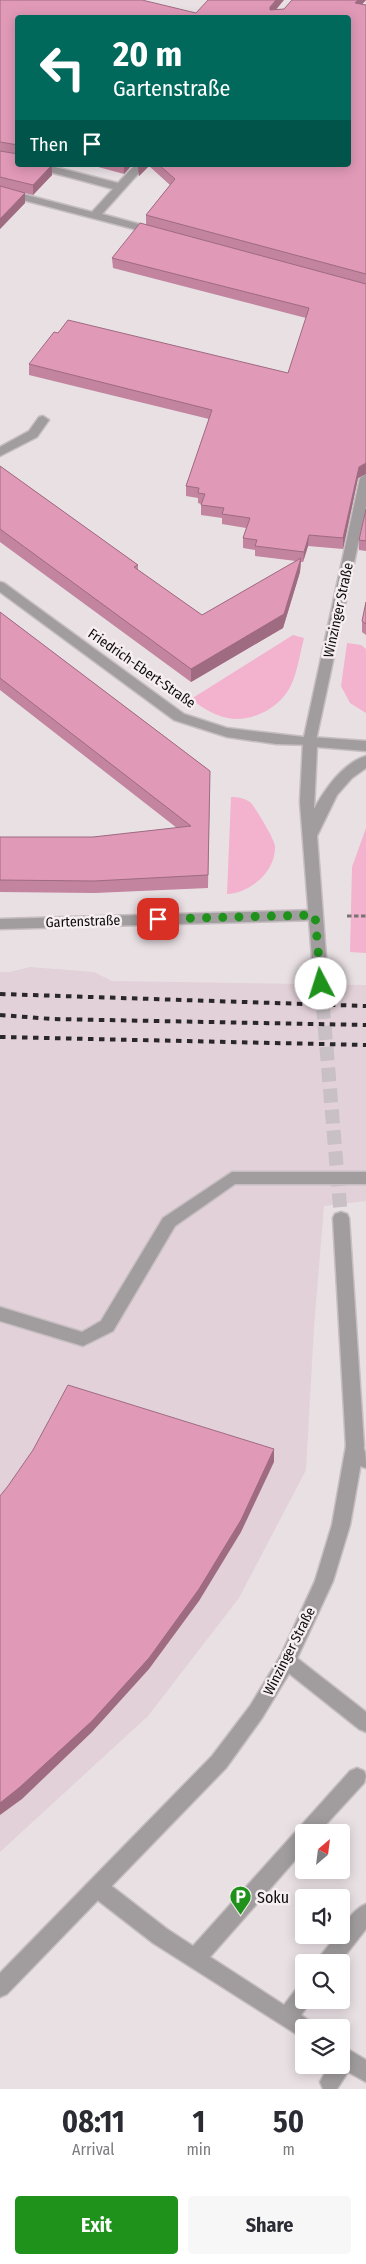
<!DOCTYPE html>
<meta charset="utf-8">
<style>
:root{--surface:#fff;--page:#f7f7f7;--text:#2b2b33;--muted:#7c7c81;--accent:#1f921c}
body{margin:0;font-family:"Fira Sans Condensed",sans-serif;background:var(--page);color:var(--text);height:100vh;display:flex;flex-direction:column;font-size:19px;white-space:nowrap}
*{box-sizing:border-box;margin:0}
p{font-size:16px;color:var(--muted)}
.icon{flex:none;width:28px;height:28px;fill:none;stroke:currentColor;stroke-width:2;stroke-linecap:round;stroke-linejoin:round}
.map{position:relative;height:2089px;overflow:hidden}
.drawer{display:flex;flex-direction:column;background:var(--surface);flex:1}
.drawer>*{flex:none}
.hud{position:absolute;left:15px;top:15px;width:336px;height:152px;border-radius:5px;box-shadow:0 2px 12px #0003;background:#00695c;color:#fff;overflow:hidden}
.needle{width:32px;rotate:28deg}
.controls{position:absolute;left:295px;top:1824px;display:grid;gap:10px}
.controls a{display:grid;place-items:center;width:55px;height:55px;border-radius:5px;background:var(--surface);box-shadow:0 2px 12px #0003;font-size:25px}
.pin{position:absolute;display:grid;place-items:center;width:42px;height:42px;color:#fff;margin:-21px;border-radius:10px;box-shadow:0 2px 8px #0006}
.me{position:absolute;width:55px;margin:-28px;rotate:355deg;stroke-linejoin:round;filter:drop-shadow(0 0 4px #0008)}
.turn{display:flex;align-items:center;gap:18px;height:105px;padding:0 15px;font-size:22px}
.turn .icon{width:65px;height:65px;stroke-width:2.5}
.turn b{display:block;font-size:35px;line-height:42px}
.then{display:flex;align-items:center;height:48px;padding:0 15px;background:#0003;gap:10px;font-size:19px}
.eta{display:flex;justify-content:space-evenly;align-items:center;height:85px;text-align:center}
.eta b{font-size:30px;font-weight:700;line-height:35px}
.cta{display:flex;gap:10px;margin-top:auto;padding:10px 15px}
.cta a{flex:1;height:58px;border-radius:5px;background:var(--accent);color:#fff;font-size:20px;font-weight:700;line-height:58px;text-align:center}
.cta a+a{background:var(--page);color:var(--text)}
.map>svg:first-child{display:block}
.built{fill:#e2d1d8}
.green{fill:#f3b2cd}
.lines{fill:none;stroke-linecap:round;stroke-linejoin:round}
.tertiary-tunnel{stroke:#c8c0c4;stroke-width:14;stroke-dasharray:14 7;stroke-linecap:butt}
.service-casing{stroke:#c6bec1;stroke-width:3}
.minor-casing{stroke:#c6bec1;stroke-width:3}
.tertiary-casing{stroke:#c6bec1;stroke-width:3}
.path{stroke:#787375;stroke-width:3;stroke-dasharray:4.5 2.5;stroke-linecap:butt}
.service{fill:#a19d9f;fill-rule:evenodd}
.minor{fill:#a19d9f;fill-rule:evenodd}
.tertiary{fill:#a19d9f;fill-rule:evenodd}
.rail{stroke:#2a2728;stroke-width:4;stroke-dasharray:5.5 5.5;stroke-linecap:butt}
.wall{fill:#c2849e}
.shaded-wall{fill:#9e6b81}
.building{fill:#e199b8;stroke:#9e6b81}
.route{stroke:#1f921c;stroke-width:9;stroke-dasharray:0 16.2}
.labels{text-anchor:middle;stroke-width:5;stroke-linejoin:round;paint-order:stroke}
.street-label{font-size:14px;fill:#0d0b0c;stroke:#f6eef1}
.near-poi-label{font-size:16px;fill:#0d0b0c;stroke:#f6eef1;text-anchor:start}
</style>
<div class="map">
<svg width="366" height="2089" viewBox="0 0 366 2089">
<rect width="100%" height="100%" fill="#e9e0e4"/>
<!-- built -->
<polygon class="built" points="30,967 94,972 112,981 366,985 366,1201 324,1206 314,1327 306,1470 239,1598 148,1716 0,1852 0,972 10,972"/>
<!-- green -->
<g class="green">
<path d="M293,635L304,638C300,653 298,669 292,683C283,706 253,723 228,718C215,716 201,707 191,699Z"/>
<polygon points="347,643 361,645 366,649 366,713 350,703 341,686"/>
<path d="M231,797C238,797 244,798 250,802C254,805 275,840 275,846C276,871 251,893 227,894Z"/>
<polygon points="366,828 366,953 350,952 352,867"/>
</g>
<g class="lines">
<!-- tertiary-tunnel -->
<polyline class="tertiary-tunnel" points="321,984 341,1218"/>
<defs>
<g id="service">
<polygon points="43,416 49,420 37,437 0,456 0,447 29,431 39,417"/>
<polygon points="232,1172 366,1172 366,1184 235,1184 175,1226 113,1331 83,1346 0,1321 0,1307 82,1332 101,1321 163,1218"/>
<polygon points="287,1653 293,1655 366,1712 366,1732 359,1729 281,1667 278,1661 281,1655"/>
<polygon points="357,1768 364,1771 366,1776 364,1783 319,1832 304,1832 304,1850 210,1957 284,2005 297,1988 304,1985 304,2000 312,2000 301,2015 311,2022 313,2028 304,2028 304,2039 153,1943 91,1895 88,1888 91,1881 98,1879 105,1881 167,1929 193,1946 350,1771"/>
<path d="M366,1904V1929L340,1962H318L321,1955L337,1935H341C341,1924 356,1908 366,1904Z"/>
<polygon points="341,2045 366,2060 366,2082 348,2072 337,2089 323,2089 320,2082 329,2065 341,2065"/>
</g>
<g id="minor">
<polygon points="30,165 47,165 118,183 135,165 146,165 102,214 161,230 162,232 157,235 0,194 0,188 92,212 113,189 31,167"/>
<polygon points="366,474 366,507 315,745 276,744 227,737 174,720 0,592 0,582 4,583 184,714 227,728 304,737 360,478"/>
<polygon points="315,910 320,911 322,915 320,919 315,920 0,929 0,919"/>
<path d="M355,1439C366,1444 366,1456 366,1468L360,1466L346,1446L349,1441Z"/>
</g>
<g id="tertiary">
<path d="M310,737L366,741V751L317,747L314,809C325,789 343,763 366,756V768L352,778L337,795L317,836L328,984L326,988L321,989L316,988L314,984L300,802L303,742Z"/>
<polygon points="341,1212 347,1214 349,1218 364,1446 350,1525 333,1581 293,1667 262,1718 226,1768 7,1994 0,1997 0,1973 212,1756 250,1706 281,1655 315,1581 332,1525 346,1446 333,1218 335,1214"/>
</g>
</defs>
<!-- service casing -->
<use href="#service" class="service-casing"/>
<!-- minor casing -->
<use href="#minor" class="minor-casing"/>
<!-- tertiary casing -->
<use href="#tertiary" class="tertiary-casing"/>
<!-- path -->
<polyline class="path" points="347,916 366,916"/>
<!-- service -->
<use href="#service" class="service"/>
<!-- minor -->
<use href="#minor" class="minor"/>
<!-- tertiary -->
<use href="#tertiary" class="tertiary"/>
<!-- rail -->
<g class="rail">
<polyline points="0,994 366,1006"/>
<polyline points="0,1015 52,1019 366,1025"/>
<polyline points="0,1037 366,1045"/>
</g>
</g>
<!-- wall -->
<g class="wall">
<polygon points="0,0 196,13 284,9 292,0 366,0 362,4 366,5 366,474 358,478 343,549 308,546 303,562 301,562 300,572 283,628 191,682 0,542 0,466 138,565 138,570 202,615 296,561 255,556 255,550 243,548 243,538 246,528 222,524 222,518 201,515 201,504 198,503 198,498 186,496 186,486 209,419 29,375 29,364 288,373 306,318 113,268 112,258 146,225 146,215 170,185 149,166 139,176 138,166 139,165 349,165 18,18 18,165 52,175 33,195 25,193 25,203 0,229"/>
<polygon points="91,165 132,165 124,174"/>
<polygon points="366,509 366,551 359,550 359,540"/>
<polygon points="366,602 366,635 362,632 362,621"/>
<polygon points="0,612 210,771 208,888 95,893 0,892 0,837 93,837 177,828 0,690"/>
</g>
<!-- shaded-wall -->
<g class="shaded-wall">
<polygon points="276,0 284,0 270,17 270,7"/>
<polygon points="358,0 366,0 355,12 355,3"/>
<polygon points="52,165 52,175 33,195 33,185"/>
<polygon points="124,165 132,165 124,174"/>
<polygon points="139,165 149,165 149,166 139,176 138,166"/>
<polygon points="25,193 25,203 0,229 0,219"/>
<polygon points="366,463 366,474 358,478 343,549 343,538 359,467"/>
<polygon points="309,535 308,546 303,562 304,552"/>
<polygon points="301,558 300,572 283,628 191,682 191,669"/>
<polygon points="274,1449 274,1462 241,1532 199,1601 149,1669 92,1732 22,1799 0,1815 0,1803"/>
</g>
<!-- building -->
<g class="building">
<polygon points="0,0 142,0 196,13 208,0 276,0 270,7 270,10 284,9 292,0 358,0 355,3 366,5 366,274 146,215 175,179 159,165 349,165 349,18 18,18 18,145 0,142"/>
<polygon points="0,151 18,154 18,165 52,165 33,185 0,177"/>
<polygon points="0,186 25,193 0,219"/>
<polygon points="140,223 366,284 366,463 359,467 343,538 309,535 304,552 255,546 257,540 243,538 250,518 222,514 224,508 201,505 205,494 198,493 199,488 186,486 212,410 29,364 54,332 58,333 68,320 288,373 309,308 112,258"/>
<polygon points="0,466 138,565 134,567 202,615 301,558 284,614 191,669 0,529"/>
<polygon points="366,509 366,541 359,540"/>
<polygon points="366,602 366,624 362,621"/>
<polygon points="0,612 210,771 208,875 94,881 0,880 0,837 93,837 191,826 0,678"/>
<polygon points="68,1385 274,1449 241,1520 199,1589 149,1658 92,1721 20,1787 0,1803 0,1496 8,1486 33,1450"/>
</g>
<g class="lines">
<!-- route -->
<polyline class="route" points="158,919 315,915 321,984"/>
</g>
<!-- icons -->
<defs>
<symbol id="parking-pin" viewBox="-11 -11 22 30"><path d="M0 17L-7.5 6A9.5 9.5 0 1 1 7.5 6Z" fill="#1f921c" stroke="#f6eef1"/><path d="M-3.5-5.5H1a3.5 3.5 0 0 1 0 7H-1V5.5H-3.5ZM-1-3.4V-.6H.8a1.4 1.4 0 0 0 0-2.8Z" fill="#fff"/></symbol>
</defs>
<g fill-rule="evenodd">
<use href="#parking-pin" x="228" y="1884" width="25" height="34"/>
</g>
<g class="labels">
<!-- street labels -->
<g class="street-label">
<text transform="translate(338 610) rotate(-78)" y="5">Winzinger Straße</text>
<text transform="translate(142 668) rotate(35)" y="5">Friedrich-Ebert-Straße</text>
<text transform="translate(83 921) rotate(-2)" y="5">Gartenstraße</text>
<text transform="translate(289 1651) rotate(-63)" y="5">Winzinger Straße</text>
</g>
<!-- near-poi labels -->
<g class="near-poi-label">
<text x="257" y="1903">Soku</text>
</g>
</g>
</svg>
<div class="controls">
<a><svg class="needle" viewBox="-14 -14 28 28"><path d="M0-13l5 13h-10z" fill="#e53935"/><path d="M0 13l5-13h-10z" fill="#7c7c81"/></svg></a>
<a><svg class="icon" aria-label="sound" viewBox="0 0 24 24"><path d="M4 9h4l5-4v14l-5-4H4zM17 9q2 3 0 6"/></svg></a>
<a><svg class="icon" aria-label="search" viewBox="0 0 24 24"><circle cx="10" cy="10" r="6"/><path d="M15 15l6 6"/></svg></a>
<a><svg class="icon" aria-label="layers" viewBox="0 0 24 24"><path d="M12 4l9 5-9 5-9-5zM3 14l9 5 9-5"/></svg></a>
</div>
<div class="pin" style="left:158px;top:919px;background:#d93025"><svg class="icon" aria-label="arrive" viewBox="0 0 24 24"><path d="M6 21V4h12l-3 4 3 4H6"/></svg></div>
<svg class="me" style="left:321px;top:984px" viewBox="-20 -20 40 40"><circle r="19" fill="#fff"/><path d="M0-13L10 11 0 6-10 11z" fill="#1f921c"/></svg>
<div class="hud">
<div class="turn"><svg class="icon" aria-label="left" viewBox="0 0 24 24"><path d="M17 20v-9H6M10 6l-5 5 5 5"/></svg><div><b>20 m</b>Gartenstraße</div></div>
<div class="then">Then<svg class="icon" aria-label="arrive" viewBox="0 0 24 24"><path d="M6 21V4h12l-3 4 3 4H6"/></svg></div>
</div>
</div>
<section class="drawer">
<div class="eta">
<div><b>08:11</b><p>Arrival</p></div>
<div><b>1</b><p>min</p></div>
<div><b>50</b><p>m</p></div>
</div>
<div class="cta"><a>Exit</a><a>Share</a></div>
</section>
